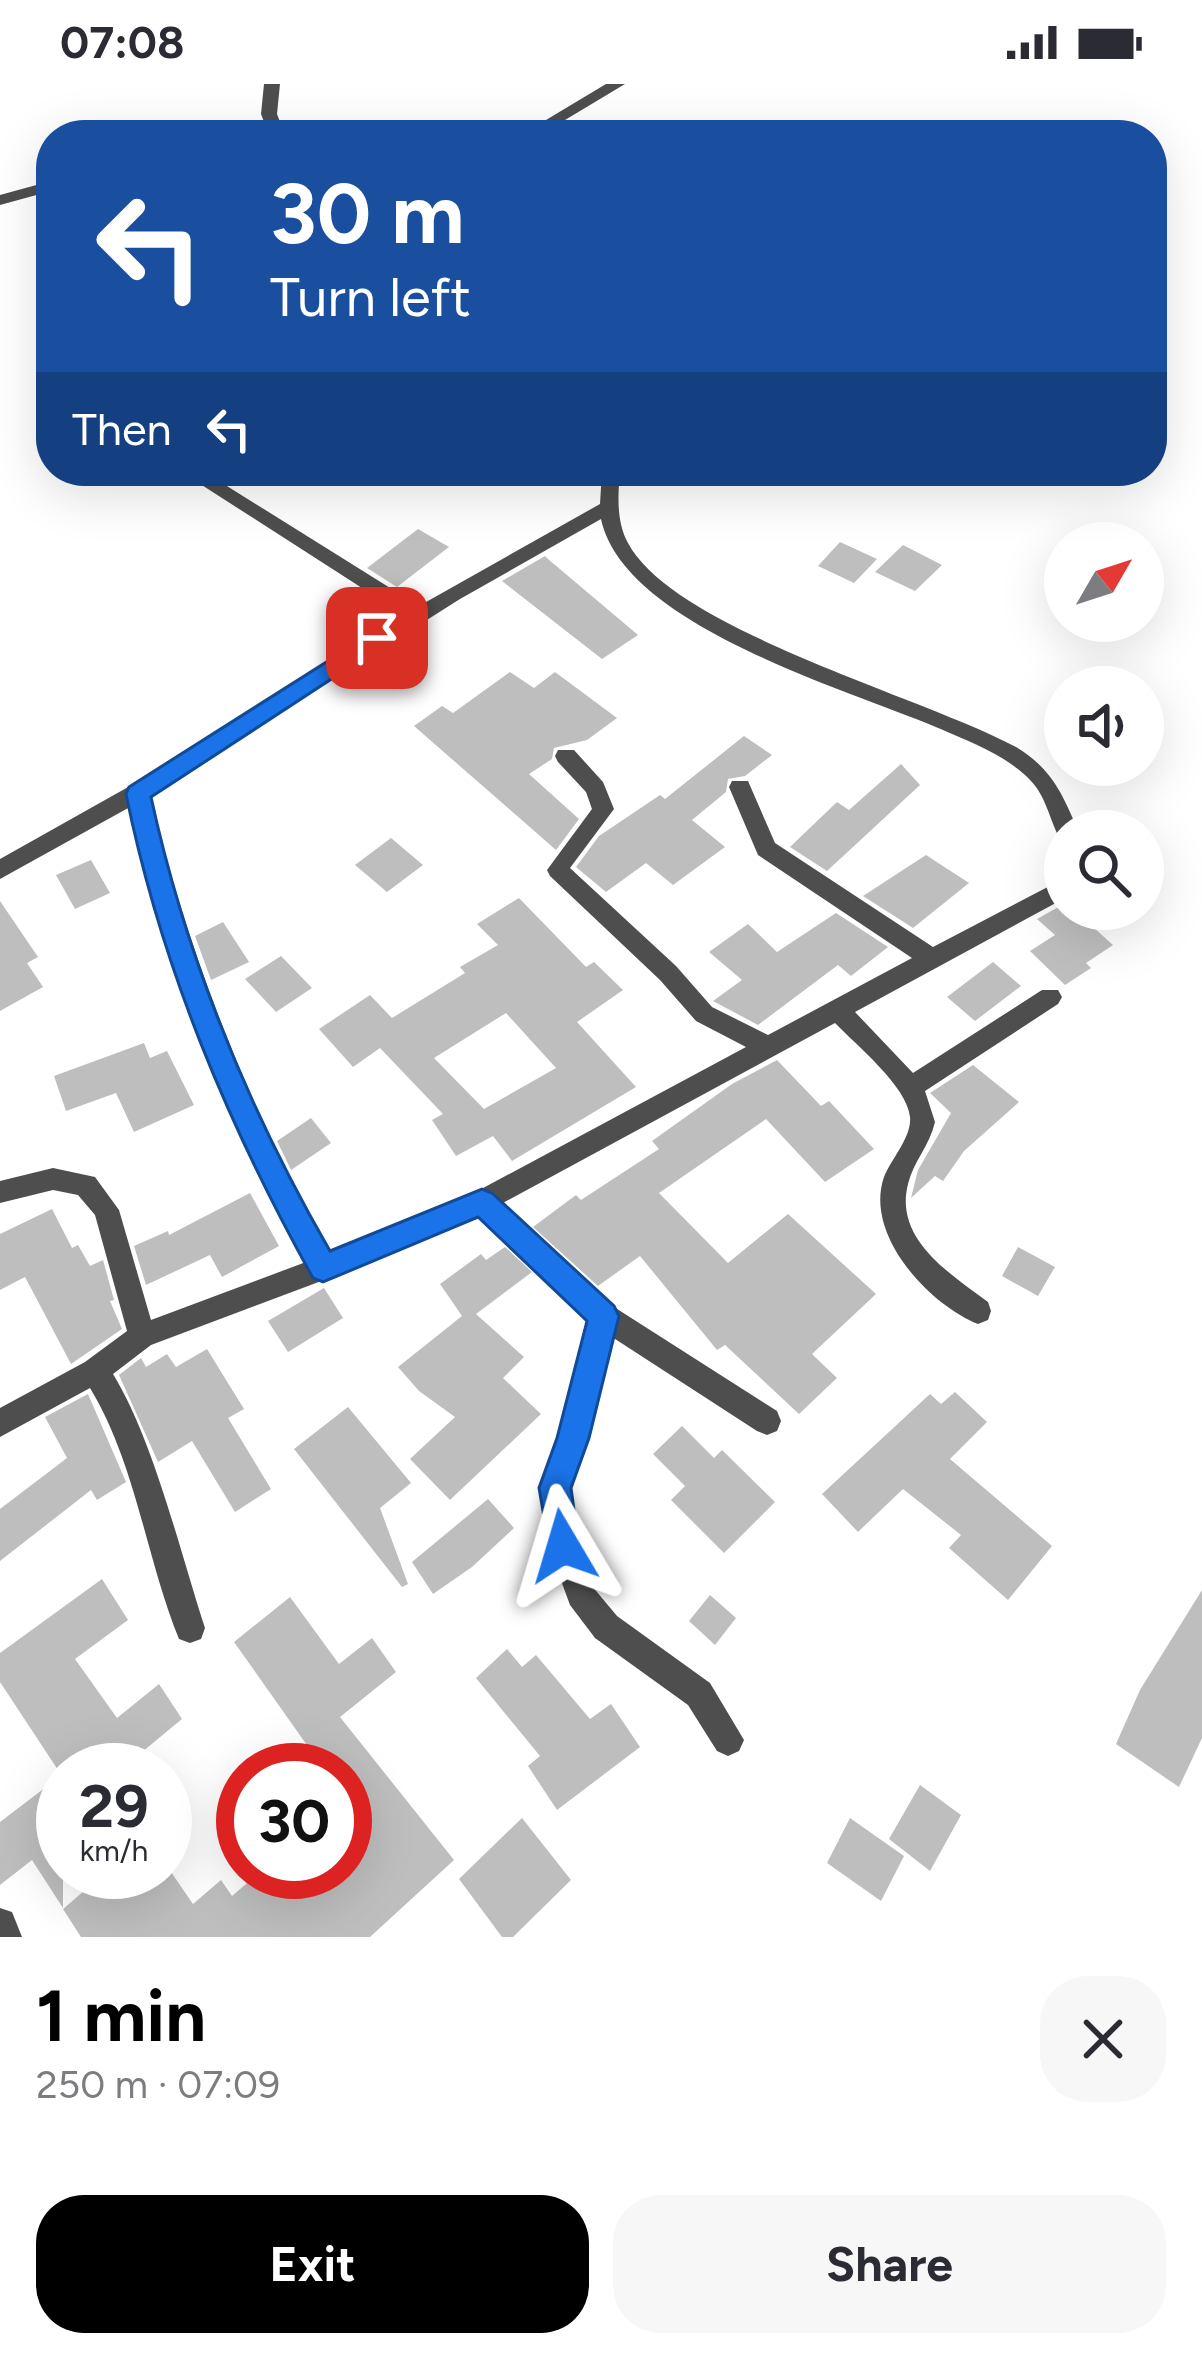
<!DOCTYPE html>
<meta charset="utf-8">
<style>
:root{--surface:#fff;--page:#f7f7f7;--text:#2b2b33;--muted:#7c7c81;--accent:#000}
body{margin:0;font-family:Figtree,sans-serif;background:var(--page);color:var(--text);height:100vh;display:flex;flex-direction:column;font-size:45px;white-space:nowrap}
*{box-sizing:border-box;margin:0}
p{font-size:39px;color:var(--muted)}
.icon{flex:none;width:66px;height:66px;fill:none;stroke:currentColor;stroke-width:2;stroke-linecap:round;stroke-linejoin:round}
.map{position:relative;height:1853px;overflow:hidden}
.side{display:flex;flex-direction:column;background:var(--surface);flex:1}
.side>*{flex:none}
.top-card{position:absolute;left:36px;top:36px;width:1131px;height:366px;border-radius:48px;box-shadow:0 12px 48px #0002;background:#1a4fa0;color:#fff;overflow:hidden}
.needle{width:78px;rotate:51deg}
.tools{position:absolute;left:1044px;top:438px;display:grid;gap:24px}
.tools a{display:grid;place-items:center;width:120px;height:120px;border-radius:50%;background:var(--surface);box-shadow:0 12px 48px #0002;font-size:60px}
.speed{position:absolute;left:36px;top:1659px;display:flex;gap:24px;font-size:60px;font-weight:700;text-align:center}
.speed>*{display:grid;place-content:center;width:156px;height:156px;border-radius:50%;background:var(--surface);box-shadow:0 12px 48px #0002;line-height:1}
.speed small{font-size:30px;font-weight:400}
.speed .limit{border:18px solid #d22;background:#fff;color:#111}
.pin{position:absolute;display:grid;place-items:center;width:102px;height:102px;color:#fff;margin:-51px;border-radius:24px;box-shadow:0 6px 18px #0006}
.me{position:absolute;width:132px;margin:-66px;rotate:353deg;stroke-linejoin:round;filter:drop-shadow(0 0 9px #0008)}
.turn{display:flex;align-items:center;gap:42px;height:252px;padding:0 36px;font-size:54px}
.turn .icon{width:156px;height:156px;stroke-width:2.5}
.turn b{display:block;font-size:84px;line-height:102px}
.then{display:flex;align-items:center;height:114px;padding:0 36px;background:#0003;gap:24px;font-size:45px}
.round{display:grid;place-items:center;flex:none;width:126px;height:126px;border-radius:48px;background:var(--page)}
.headline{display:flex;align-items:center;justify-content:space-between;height:204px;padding:0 36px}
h1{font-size:72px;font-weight:700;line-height:90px;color:var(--accent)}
.button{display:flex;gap:24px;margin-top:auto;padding:24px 36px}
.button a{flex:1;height:138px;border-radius:48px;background:var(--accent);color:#fff;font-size:48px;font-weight:700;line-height:138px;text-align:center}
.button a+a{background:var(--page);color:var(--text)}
.status{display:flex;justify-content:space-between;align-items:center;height:84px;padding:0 60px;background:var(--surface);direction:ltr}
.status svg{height:33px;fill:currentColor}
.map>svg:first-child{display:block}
.building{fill:#bebebe;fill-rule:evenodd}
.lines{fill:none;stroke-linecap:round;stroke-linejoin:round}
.service{fill:#4e4e4e;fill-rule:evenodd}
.minor{fill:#4e4e4e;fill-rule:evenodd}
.route{fill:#1a73e8;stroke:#114b97;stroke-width:3}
</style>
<div class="status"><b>07:08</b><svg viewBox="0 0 49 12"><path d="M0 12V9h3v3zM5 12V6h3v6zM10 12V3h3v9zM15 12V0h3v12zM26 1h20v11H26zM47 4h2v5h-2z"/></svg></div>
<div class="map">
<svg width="1202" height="1853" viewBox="0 0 1202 1853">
<rect width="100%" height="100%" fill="#fff"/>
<!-- building -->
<g class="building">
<polygon points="418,445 449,463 397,503 367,484"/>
<polygon points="840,458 877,475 854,499 818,482"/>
<polygon points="903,461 942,481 915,507 875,488"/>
<polygon points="545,472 548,475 638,551 602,575 502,497"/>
<polygon points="510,588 534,604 555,588 617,634 587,656 554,664 552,675 529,690 579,735 556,766 414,642 442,622 453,629"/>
<polygon points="744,652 772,671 745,692 728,695 726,708 692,736 725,763 673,801 646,779 606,808 576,783 599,752 660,711 665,715"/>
<polygon points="901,680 920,701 827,787 790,763 837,718 849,726"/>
<polygon points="391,754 423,781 387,808 355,781"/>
<polygon points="926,771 969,799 913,844 863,812"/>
<polygon points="91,776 110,809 75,825 56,791"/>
<path d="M519,814L586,883L594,878L623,906L577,938L636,1003L512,1077L493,1052L456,1072L432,1036L443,1030L380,964L353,983L319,945L370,911L392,934L465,889L460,883L498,861L477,840ZM506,929L556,984L484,1025L434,974Z"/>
<polygon points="0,817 38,873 27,879 43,903 0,927"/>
<polygon points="1062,821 1073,825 1113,861 1086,879 1091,884 1065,901 1030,867 1055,851 1037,835"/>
<polygon points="836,829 888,863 851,892 838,881 758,941 713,917 742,896 709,868 748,840 777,868"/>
<polygon points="223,838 249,878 211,896 195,852"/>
<polygon points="281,872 312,904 276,928 245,895"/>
<polygon points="993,878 1021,902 975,937 947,913"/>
<polygon points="144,959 150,974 167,967 194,1021 134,1048 116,1009 66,1027 54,992"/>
<polygon points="777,976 821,1022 829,1017 874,1065 825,1098 766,1035 659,1109 728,1179 788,1130 876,1210 812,1270 837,1294 799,1330 725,1261 717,1266 640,1172 598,1202 533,1143 576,1111 581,1116 659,1065 652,1057 732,1000"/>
<polygon points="973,981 1019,1018 964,1067 943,1097 935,1092 911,1114 918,1086 951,1029 930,1009"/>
<polygon points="311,1034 331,1059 291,1086 277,1057"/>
<polygon points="250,1109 279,1162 222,1193 210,1171 146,1201 134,1162 168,1147 169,1151"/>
<polygon points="52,1125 72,1164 78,1161 90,1182 103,1176 114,1216 110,1217 122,1245 71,1280 25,1193 0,1206 0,1150"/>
<polygon points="505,1163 532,1188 476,1230 524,1273 503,1294 541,1330 450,1416 410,1375 455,1333 419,1307 398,1283 462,1232 440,1200 481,1170 486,1176"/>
<polygon points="1018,1163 1055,1183 1038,1212 1002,1192"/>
<polygon points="324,1204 343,1234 288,1268 268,1237"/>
<polygon points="207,1265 244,1325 228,1334 271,1405 235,1428 192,1357 158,1378 119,1291 141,1274 146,1283 167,1270 176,1283"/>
<polygon points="955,1308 987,1338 950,1375 1052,1462 1008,1516 949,1464 961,1451 903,1405 858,1448 822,1410 930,1310 941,1320"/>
<polygon points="88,1310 126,1398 97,1416 91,1406 0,1477 0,1425 67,1374 45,1333"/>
<polygon points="348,1323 411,1399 380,1424 408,1500 402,1503 294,1365"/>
<polygon points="682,1342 714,1374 722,1366 775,1418 724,1469 671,1416 685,1402 653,1370"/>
<polygon points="488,1415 514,1444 472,1483 433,1510 412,1478"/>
<polygon points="102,1495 128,1536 75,1575 117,1634 159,1600 182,1635 142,1668 145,1672 129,1686 58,1686 0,1598 0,1569"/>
<polygon points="1202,1506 1202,1654 1179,1703 1116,1660 1140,1606"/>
<polygon points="710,1511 736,1534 715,1561 689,1537"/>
<polygon points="290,1513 339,1580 372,1554 396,1588 340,1633 454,1776 370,1853 81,1853 63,1825 106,1788 171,1788 193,1820 221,1796 232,1812 260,1788 345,1788 345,1686 281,1686 309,1664 234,1558"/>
<polygon points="507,1565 522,1583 536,1571 590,1635 611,1620 640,1663 557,1726 528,1682 540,1672 476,1594"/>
<polygon points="63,1690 63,1824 32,1776 0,1801 0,1738"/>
<polygon points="920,1701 961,1731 930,1787 889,1755"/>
<polygon points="522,1734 571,1796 513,1853 502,1853 459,1795"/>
<polygon points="850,1734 904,1772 881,1817 827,1779"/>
</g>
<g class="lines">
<!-- service -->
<polygon class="service" points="51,97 51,107 0,121 0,111"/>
<!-- minor -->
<g class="minor">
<polygon points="264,0 280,0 277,30 285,51 269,51 261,30"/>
<polygon points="606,0 625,0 540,51 521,51"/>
<path d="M180,387H203L419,522L600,420L602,387H620C618,411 616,437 628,459C674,546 924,613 1016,663C1051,684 1063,710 1078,747H1065V755L1059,753C1049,734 1046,712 1030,696C1007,672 973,659 943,646C851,606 624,543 601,435L460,515L150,711C189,873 249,1023 329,1169L472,1110L746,963L696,937L660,896L550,792L547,786L592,725L586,708L558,678L555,672L558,666H574L603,698L614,725L570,784L676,882L712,923L768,951L912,874L758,771L729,703L732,697H748L775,759L933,863L1065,794V814L855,928L913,989L1042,906H1058L1062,913L1058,920L925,1007L935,1038C930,1061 913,1078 908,1100C894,1155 949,1189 988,1218L991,1227L988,1236L978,1240C928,1220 864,1150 884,1093C891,1075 912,1053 910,1033C907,1002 856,961 835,939L501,1120L614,1223L777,1327L781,1337L777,1347L767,1351L757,1347L612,1253L587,1354L569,1404L578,1461L592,1502L617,1532L710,1599L744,1656L739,1667L728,1672L717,1667L688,1621L595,1554L570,1521L548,1461L541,1404L559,1354L589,1236L478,1131L332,1193L151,1261L113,1290C154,1357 180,1468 205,1544L201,1555L190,1559L179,1555C146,1474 136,1380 90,1304L0,1353V1324L85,1278L127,1247L95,1131L78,1111L53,1106L0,1119V1097L53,1084L95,1093L119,1126L151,1236L306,1178C228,1033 168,883 130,723L0,795V775L146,693L404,531Z"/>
<polygon points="0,1824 12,1828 22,1853 0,1853"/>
</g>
</g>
<!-- route -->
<path class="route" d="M377,546L389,554L385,560L151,713C186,874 248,1025 330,1167L482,1105L492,1109L614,1222L619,1232L589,1354L571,1404L579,1462L575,1473L563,1478L551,1473L539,1404L557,1354L587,1237L478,1133L323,1198L313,1194C228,1041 161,882 126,710L129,703Z"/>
</svg>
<div class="tools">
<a><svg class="needle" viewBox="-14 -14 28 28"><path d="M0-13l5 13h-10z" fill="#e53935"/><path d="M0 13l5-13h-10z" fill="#7c7c81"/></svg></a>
<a><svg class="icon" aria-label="sound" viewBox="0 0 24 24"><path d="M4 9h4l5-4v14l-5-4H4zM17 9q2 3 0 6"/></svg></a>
<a><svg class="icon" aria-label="search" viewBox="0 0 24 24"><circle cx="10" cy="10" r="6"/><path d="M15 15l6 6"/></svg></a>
</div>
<div class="speed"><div>29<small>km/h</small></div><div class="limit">30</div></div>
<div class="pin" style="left:377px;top:554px;background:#d93025"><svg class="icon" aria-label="arrive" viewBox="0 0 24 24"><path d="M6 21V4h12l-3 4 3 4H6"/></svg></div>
<svg class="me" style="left:563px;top:1462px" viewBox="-20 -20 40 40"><path d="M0-17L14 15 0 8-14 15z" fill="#1a73e8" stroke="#fff" stroke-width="4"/></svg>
<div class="top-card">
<div class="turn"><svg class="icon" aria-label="left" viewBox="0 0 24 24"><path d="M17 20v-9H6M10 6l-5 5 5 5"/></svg><div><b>30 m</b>Turn left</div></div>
<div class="then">Then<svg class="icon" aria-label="left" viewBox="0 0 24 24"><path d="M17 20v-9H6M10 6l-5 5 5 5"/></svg></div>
</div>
</div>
<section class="side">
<div class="headline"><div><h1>1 min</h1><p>250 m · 07:09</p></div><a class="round"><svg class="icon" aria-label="close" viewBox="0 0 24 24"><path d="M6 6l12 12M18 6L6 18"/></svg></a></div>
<div class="button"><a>Exit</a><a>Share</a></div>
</section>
